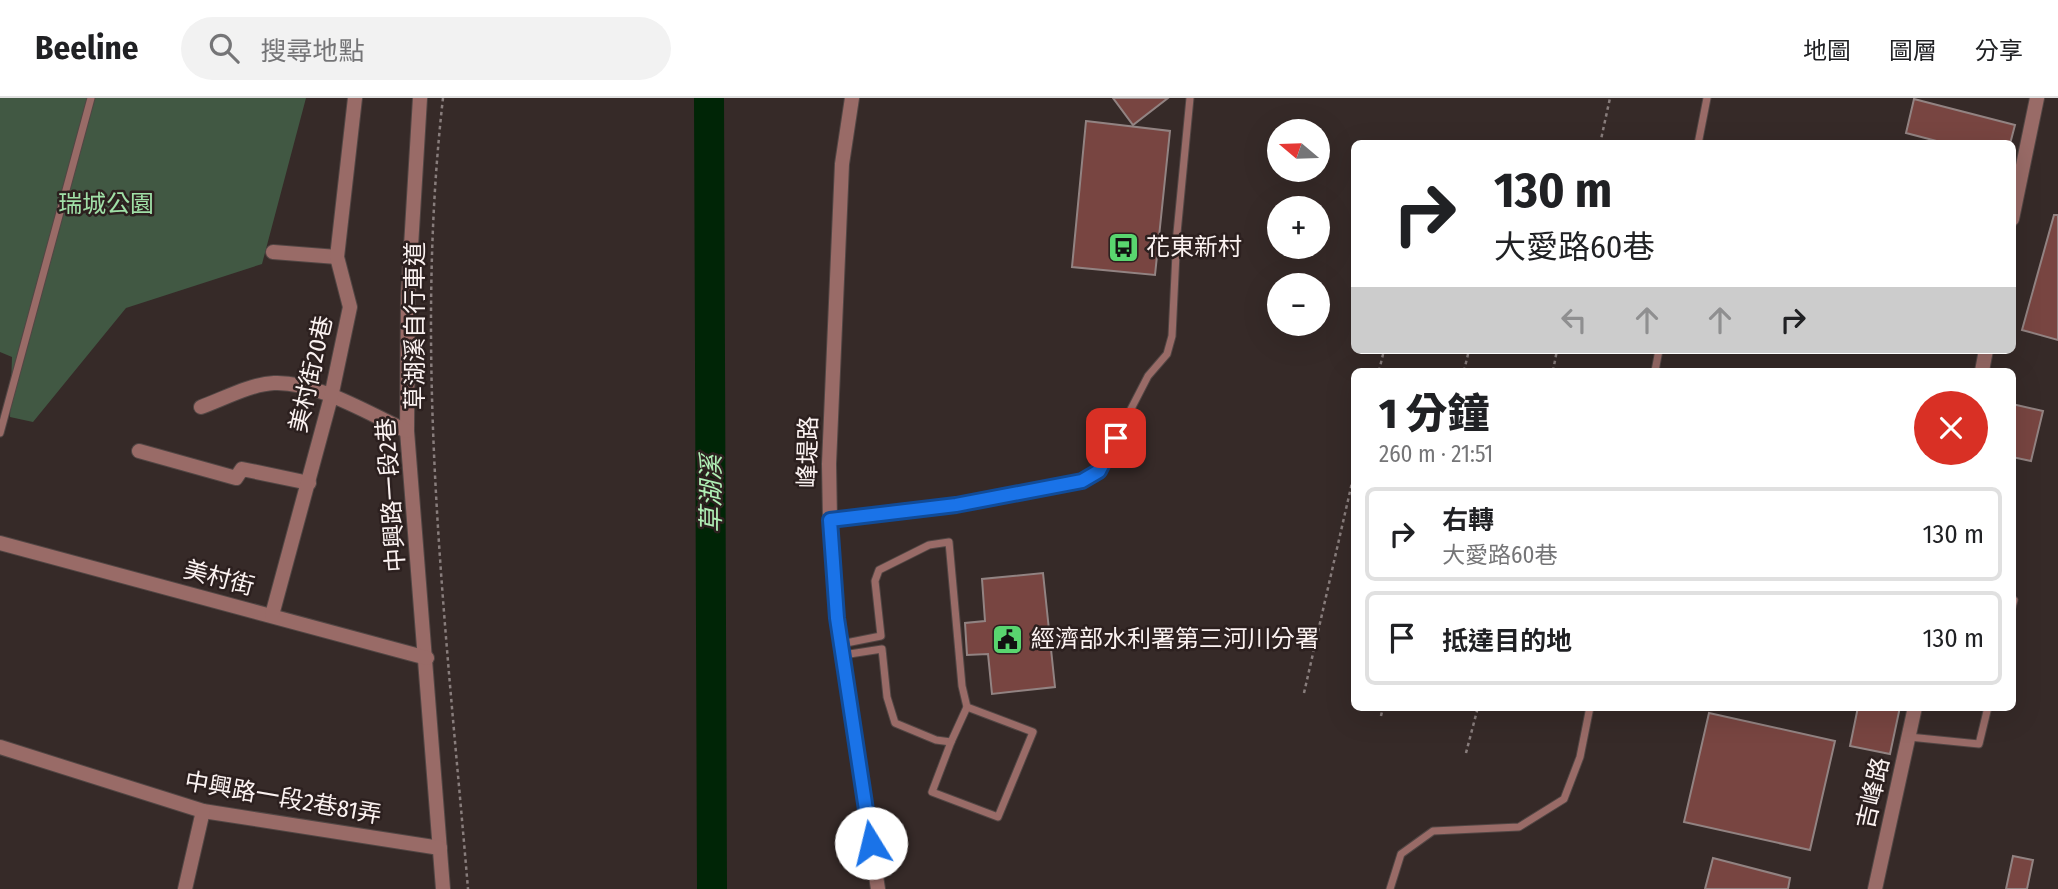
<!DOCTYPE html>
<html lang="zh-TW">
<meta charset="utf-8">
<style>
:root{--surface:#fff;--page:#f2f2f2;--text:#202124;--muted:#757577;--line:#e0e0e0}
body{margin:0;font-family:"Fira Sans Condensed","Noto Sans TC",sans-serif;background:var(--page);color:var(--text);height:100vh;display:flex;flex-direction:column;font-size:26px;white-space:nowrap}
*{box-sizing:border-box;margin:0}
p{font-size:23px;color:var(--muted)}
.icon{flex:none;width:38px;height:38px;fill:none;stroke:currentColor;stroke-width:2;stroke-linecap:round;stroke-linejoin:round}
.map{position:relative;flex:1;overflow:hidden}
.sheet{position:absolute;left:1351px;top:270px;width:665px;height:343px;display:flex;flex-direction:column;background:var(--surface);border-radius:10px;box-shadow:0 7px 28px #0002}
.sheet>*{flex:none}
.banner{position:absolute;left:1351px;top:42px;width:665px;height:214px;border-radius:10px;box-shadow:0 7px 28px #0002;background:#fff;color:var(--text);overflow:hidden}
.needle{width:46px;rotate:289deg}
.tools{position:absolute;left:1267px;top:21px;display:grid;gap:14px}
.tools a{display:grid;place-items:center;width:63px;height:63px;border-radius:50%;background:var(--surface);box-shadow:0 7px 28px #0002;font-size:35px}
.pin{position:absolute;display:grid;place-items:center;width:60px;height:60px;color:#fff;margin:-30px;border-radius:14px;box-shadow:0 4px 10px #0006}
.me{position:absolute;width:77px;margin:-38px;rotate:351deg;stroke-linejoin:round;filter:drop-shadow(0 0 5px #0008)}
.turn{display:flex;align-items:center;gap:24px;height:147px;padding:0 28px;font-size:32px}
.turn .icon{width:91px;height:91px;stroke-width:2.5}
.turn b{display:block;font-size:49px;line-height:60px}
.lanes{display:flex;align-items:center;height:66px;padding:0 28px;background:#0003;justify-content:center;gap:35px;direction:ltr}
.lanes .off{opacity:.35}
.round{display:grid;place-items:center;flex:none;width:74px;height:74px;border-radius:37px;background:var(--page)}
.overview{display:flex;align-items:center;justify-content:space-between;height:119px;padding:0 28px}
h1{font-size:42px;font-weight:800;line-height:52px}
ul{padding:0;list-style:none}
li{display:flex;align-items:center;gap:21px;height:94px;margin:0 14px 10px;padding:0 14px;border:4px solid var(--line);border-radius:10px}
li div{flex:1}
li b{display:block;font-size:26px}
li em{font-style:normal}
header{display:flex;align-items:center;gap:42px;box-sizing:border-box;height:98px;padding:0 35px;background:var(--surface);border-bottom:2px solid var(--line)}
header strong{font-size:33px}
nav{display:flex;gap:38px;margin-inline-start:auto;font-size:24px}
.search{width:490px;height:63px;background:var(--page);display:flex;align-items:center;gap:18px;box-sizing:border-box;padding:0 24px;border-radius:38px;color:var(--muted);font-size:26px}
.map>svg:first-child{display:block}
.green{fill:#415843}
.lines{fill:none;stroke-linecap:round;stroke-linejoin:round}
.river{stroke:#002506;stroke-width:30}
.building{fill:#784541;stroke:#928382;stroke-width:2}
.service-casing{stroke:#524644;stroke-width:9}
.minor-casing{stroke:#524644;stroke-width:16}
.tertiary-casing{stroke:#524644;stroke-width:16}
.path{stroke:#887d7c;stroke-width:2.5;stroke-dasharray:3.5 3.5;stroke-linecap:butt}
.service{stroke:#996b67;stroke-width:7}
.minor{stroke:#996b67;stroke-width:14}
.tertiary{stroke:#996b67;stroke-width:14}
.route-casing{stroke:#114b97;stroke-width:18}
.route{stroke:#1a73e8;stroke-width:12}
.labels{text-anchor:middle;stroke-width:5;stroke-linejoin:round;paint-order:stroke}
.park-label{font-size:24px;fill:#a0e0a7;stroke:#2c201f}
.poi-label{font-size:24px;fill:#fbf2f1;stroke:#2c201f;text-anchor:start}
.street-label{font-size:24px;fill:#fbf2f1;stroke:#2c201f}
.water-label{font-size:26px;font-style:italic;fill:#b0f0b6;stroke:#2c201f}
</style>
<header>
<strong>Beeline</strong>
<div class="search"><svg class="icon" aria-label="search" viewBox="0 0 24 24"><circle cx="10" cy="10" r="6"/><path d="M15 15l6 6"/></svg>搜尋地點</div>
<nav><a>地圖</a><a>圖層</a><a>分享</a></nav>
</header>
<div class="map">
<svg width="2058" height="791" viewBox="0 0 2058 791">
<rect width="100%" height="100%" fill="#362a28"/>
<!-- green -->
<polygon class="green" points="0,0 306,0 262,166 126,210 33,324 10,319 12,259 0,254"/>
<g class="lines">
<!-- river -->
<polyline class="river" points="709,0 712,791"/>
</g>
<!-- building -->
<g class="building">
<polygon points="1113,0 1168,0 1133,27"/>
<polygon points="1914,1 2015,27 2010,46 1948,46 1906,35"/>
<polygon points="1086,23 1170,33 1155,177 1072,169"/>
<polygon points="2054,117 2058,117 2058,242 2022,232"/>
<polygon points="2012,306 2043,313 2031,363 2012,359"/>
<polygon points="1043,475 1055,589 992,596 988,556 967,557 965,525 985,523 982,481"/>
<polygon points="1858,609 1900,609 1890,656 1850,648"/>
<polygon points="1709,615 1835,643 1810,752 1684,724"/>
<polygon points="2013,758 2033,762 2027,791 2006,791"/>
<polygon points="1713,760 1790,780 1788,791 1705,791"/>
</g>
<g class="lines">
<defs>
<g id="service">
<polyline points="1698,46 1707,0"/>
<polyline points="1655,273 1659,252"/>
<polyline points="0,335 91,0"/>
<polyline points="830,422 956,407 1070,387 1099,373 1148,278 1167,256 1172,238 1177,135 1190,0"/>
<polyline points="2012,509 2014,502"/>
<polyline points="841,546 881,538 875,483 879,472 929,447 949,444 962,588 967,609 951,644 936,642 895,625 887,599 882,551 843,557"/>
<polyline points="1909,639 1979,646 1988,609"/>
<polyline points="951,644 932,694 998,719 1033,634 967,609"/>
<polyline points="1390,791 1401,756 1433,733 1519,729 1564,701 1580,659 1590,609"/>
</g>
<g id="minor">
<polyline points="420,0 408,198 407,333 443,791"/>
<polyline points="852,0 842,66 829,366 830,422 837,520 878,791"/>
<polyline points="273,154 337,159"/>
<path d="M201,309C223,301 251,286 274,285C316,283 369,316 407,333"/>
<polyline points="139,353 236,380 242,371 309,385"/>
<polyline points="0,445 427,560"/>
<polyline points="272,517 331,299 350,209 337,159 355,0"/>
<polyline points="0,649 203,713 440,750"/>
<polyline points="185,791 203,713"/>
</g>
<g id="tertiary">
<polyline points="2012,121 2037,0"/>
<polyline points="1982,273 1986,252"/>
<polyline points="1875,791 1915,609"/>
</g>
</defs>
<!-- service casing -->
<use href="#service" class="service-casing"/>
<!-- minor casing -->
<use href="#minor" class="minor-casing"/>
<!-- tertiary casing -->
<use href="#tertiary" class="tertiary-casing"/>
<!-- path -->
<g class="path">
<path d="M443,0C413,263 446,529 468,791"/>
<polyline points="1600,46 1610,0"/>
<polyline points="1379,273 1384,252"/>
<polyline points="1464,273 1469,252"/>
<polyline points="1553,273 1557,252"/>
<polyline points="1304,595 1354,376"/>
<polyline points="1381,618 1383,609"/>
<polyline points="1466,655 1478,609"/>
</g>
<!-- service -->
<use href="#service" class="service"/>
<!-- minor -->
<use href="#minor" class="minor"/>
<!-- tertiary -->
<use href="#tertiary" class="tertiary"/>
</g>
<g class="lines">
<defs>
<polyline id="route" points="871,745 837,520 830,422 956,407 1082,383 1099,373 1116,340"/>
</defs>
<!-- route casing -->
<use href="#route" class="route-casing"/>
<!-- route -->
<use href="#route" class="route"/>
</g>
<!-- icons -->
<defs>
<symbol id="bus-square" viewBox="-11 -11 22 22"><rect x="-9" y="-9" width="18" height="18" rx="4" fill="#59d56f" stroke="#2c201f"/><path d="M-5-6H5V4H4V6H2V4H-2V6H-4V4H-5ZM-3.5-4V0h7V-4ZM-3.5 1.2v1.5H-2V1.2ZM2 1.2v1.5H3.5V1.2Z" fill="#111"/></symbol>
<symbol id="civic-square" viewBox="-11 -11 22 22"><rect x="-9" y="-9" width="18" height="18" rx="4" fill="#59d56f" stroke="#2c201f"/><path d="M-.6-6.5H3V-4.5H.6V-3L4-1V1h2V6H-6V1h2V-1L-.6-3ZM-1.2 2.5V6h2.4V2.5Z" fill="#111"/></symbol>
</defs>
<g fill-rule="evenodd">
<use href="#bus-square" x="1106" y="132" width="35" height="35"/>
<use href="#civic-square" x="990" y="524" width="35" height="35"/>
</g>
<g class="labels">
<!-- park labels -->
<g class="park-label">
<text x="106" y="114">瑞城公園</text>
</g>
<!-- poi labels -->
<g class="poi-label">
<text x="1146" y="157">花東新村</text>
<text x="1031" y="549">經濟部水利署第三河川分署</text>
</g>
<!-- street labels -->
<g class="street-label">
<text transform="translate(415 228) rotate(-90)" y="8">草湖溪自行車道</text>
<text transform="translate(311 276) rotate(-77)" y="8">美村街20巷</text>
<text transform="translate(808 354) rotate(-89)" y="8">峰堤路</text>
<text transform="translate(391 397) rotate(-94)" y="8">中興路一段2巷</text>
<text transform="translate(219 480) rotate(15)" y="8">美村街</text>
<text transform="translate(1873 695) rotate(-77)" y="8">吉峰路</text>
<text transform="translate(283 700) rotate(10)" y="8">中興路一段2巷81弄</text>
</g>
<!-- water labels -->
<g class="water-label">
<text transform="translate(711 396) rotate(-90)" y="9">草湖溪</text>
</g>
</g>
</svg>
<div class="tools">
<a><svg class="needle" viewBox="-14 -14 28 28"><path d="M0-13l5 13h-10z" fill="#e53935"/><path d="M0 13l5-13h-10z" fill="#757577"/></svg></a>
<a>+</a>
<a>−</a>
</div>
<div class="pin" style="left:1116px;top:340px;background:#d93025"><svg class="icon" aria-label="arrive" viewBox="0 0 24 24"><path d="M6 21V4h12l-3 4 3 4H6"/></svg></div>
<svg class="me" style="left:871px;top:745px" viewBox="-20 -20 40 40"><circle r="19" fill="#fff"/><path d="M0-13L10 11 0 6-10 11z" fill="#1a73e8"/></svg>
<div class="banner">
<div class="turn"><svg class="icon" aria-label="right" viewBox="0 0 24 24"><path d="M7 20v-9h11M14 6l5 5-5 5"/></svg><div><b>130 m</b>大愛路60巷</div></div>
<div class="lanes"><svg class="icon off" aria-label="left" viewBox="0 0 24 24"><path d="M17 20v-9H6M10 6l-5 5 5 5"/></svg><svg class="icon off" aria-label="ahead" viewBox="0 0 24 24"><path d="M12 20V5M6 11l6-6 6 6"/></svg><svg class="icon off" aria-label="ahead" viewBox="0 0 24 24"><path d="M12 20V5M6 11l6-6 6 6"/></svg><svg class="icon" aria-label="right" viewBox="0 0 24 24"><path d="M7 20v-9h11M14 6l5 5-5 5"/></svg></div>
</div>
<section class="sheet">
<div class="overview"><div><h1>1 分鐘</h1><p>260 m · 21:51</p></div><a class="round" style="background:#d93025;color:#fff"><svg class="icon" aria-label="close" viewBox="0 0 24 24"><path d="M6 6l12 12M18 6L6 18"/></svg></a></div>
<ul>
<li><svg class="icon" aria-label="right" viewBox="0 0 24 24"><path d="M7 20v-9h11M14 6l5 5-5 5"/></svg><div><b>右轉</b><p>大愛路60巷</p></div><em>130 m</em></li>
<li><svg class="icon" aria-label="arrive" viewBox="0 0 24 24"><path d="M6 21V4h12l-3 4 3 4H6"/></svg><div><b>抵達目的地</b></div><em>130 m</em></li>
</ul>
</section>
</div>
